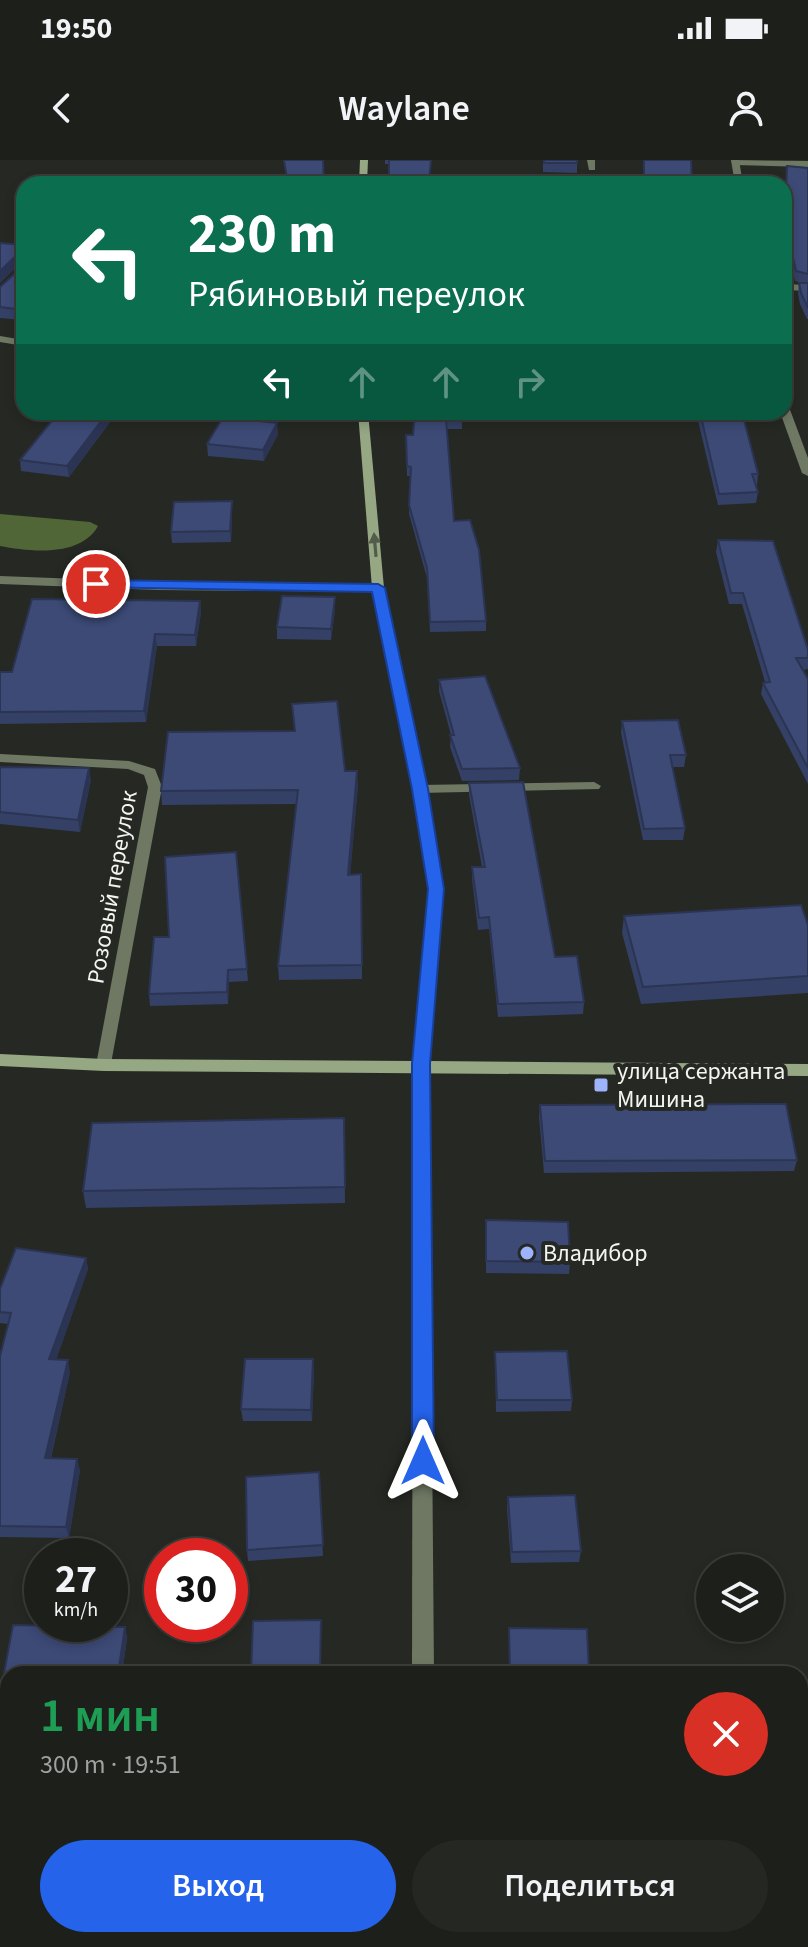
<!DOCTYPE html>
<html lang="ru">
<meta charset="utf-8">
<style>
:root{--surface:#1c1f1a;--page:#252723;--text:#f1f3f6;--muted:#a0a2a2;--line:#3a3d39;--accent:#2563eb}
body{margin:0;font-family:"Source Sans 3",sans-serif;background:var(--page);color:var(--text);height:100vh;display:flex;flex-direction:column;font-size:30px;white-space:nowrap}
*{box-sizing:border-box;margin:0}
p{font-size:26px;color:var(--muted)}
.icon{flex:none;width:44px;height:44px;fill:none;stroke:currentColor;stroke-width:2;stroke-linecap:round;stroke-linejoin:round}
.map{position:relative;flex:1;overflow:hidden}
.drawer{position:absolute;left:0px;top:1506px;width:808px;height:282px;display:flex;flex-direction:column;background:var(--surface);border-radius:24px 24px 0 0;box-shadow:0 4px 12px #0003,0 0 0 2px var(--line)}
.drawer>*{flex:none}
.top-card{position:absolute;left:16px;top:16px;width:776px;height:244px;border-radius:24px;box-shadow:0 4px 12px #0003,0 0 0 2px var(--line);background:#0b6e4f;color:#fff;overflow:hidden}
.controls{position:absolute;left:696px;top:1394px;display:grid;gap:16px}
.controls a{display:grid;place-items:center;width:88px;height:88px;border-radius:50%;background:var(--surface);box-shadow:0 4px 12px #0003,0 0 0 2px var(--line);font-size:40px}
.speed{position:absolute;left:24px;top:1378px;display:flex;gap:16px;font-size:40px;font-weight:700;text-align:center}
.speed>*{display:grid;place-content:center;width:104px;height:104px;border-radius:50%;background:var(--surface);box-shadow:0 4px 12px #0003,0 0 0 2px var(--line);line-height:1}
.speed small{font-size:20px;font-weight:400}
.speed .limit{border:12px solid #d22;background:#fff;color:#111}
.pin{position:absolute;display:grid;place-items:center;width:68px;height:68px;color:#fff;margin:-34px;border:4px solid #fff;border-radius:50%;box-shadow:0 2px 8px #0007}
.me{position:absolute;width:88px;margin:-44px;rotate:0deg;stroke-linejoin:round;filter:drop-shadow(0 0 6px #0008)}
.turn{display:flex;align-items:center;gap:28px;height:168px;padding:0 40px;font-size:36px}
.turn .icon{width:104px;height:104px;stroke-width:2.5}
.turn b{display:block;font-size:56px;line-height:68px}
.lanes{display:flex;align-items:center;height:76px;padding:0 40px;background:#0003;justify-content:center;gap:40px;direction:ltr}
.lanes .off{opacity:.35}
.round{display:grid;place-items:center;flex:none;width:84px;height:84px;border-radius:42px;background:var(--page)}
.summary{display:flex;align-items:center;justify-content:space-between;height:136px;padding:0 40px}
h1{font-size:48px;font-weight:600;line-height:60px;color:#1e9e55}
.action{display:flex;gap:16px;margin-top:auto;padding:16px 40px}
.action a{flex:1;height:92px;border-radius:48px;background:var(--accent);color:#fff;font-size:32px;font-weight:600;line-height:92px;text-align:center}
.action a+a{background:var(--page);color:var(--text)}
.status{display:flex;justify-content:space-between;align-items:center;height:56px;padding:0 40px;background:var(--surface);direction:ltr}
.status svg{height:22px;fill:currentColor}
header{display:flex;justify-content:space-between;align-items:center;height:104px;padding:0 40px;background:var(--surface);font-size:36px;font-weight:600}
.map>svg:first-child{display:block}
.water{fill:#516636}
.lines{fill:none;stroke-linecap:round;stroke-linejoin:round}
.lane{fill:#6e7863;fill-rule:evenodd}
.street{fill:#6e7863;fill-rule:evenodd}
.secondary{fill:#96a784;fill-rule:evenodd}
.wall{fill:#344065}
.shaded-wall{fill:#2b3453}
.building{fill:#3d4a76;stroke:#2b3453;stroke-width:2}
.oneway{fill:#535b4a}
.route{fill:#2563eb;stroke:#184099;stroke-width:2}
.poi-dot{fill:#9db4fd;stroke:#262923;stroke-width:3}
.labels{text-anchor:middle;stroke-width:8;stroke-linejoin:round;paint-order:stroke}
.street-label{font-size:24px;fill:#f3f5f1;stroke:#262923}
.poi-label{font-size:24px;fill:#f3f5f1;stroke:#262923;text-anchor:start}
</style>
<div class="status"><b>19:50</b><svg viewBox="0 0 49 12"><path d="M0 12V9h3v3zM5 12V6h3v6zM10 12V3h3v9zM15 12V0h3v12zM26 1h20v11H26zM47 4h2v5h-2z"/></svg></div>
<header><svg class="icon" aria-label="back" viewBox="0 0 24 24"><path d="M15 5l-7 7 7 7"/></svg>Waylane<svg class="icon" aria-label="person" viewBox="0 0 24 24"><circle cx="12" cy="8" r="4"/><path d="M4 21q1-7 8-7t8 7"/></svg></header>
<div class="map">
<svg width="808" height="1787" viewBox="0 0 808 1787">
<rect width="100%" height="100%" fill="#262923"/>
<!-- water -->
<path class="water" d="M0,354L90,362L98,366C81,397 31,392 0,386Z"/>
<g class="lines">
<!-- lane -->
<g class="lane">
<polygon points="587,0 595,0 595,10 589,10"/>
<polygon points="733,0 808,1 808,7 735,5 731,2"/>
<polygon points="784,124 808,125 808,131 784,130"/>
<polygon points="594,622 601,626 599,629 420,633 413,629 420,625"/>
</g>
<!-- street -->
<g class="street">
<polygon points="731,0 739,0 743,24 735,24"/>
<polygon points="0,176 24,180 24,186 0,182"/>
<polygon points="784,244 789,247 808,298 808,316 802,313 780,252 784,252"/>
<polygon points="0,416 159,422 378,424 384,428 378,432 159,430 0,424"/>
<polygon points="0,594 129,601 155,609 162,627 110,909 104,911 96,905 148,627 144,615 128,609 0,602"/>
<polygon points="421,898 429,904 434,1514 412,1514 413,904"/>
<rect x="412" y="1780" width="24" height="7"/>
</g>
<!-- secondary -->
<g class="secondary">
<polygon points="360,0 368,0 367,24 359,24"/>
<polygon points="358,252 368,252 384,428 427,629 443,729 429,901 808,904 808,916 104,911 0,906 0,894 104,899 413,901 429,729 413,629 372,428"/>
</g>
</g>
<!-- wall -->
<g class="wall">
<polygon points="385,0 431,0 429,24 389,24 389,4 385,4"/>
<polygon points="543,0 577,0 577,13 543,12"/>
<polygon points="787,6 808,8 808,159 807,159 800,144 798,134 799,123 802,123 795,121 784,74 784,31 785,31"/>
<polygon points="24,85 24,102 22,102 0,123"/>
<polygon points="24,105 24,160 0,158 0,127"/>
<polygon points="462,252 462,269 447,269 454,361 486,461 486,471 430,472 427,418 409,354 410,316 407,316 406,275 413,275"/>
<polygon points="696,252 742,252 758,314 757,325 756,325 758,332 756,343 718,345"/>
<polygon points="116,254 69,317 21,311 20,300"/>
<polygon points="278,274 264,301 208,296 207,284"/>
<polygon points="232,353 231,382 172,383 171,372"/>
<polygon points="718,380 808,490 808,509 803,510 808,519 808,624 761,534 763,523 765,522 742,444 729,444 716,392"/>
<polygon points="200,441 201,452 196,486 157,486 146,562 0,564 0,512 12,512"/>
<polygon points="335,449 331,480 277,479 277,467"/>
<polygon points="439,520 520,608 519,620 462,621 450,587 451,575 439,531"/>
<polygon points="622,561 686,595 684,607 673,607 685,668 683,680 643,680 621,573"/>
<polygon points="0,607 91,620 80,672 0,664"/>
<polygon points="345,611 358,625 350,715 361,714 362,819 279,820 278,806 297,644 162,645 161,631"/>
<polygon points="469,623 555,797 584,842 583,854 498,857 489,769 478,770 472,719 472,707 482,707 469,635"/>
<polygon points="236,692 248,821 229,822 228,844 150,846 149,834 169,777"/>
<polygon points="624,756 808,765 808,833 641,844 622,773"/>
<polygon points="540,945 797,1000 794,1011 544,1013 539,957"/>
<polygon points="344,958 345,1043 86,1048 83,1031"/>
<polygon points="486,1060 570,1102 569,1114 486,1113"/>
<polygon points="86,1098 88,1109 56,1200 70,1212 51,1298 80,1310 69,1378 0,1377 0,1196 8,1164 0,1163 0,1129"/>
<polygon points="495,1192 572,1240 571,1251 496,1252"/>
<polygon points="314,1211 312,1261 243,1261 241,1249"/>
<polygon points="319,1312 323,1396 248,1401 247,1390"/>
<polygon points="508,1337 581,1391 579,1402 511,1403 507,1348"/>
<polygon points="13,1465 125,1467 127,1478 122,1514 8,1514 8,1612 0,1611 0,1535"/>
<polygon points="509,1468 589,1514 509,1514"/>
</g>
<!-- shaded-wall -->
<g class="shaded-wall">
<polygon points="20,92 22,102 0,123 0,111"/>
<polygon points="108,252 116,252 116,254 69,317 67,306"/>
<polygon points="277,263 278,274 264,301 263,290"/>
<polygon points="232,341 232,353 231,382 230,371"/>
<polygon points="335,437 335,449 331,480 331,469"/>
<polygon points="200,441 201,452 196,486 195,475"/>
<polygon points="155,474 157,486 146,562 144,551"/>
<polygon points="89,608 91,620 80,672 78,660"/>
<polygon points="357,611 358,625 349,729 348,715"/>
<polygon points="228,810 229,822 228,844 227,832"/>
<polygon points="86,1098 88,1109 52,1211 49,1199"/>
<polygon points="313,1199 314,1211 312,1261 311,1250"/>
<polygon points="68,1200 70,1212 48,1309 45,1298"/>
<polygon points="77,1299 80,1310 69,1378 66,1367"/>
<polygon points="125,1467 127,1478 122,1514 118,1514"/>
</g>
<!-- building -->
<g class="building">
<polygon points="284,0 323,0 324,24 288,24"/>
<polygon points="389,0 431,0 429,20 423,20 424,24 389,24"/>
<rect x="544" y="0" width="33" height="3"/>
<polygon points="644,0 691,0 692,24 644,24"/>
<polygon points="787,6 808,8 808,114 796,111 784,58 784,31 786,30"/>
<polygon points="0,83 24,85 24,92 20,92 0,111"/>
<polygon points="24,105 24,150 0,147 0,127"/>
<polygon points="799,123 808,123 808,148 801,133"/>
<polygon points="59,252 108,252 67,306 20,300"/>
<polygon points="415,252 462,252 462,260 446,259 454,361 470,360 479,390 486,461 430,462 427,408 409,345 411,307 407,306 406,275 413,275"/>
<polygon points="700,252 742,252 758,314 752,314 758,332 719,334"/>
<polygon points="223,257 277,263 263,290 207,284"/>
<polygon points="232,341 230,371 171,372 174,342"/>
<polygon points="718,380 773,381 808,490 808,498 796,498 808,519 808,608 763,523 770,522 743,433 731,433"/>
<polygon points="282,436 335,437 331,469 277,467"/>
<polygon points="32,439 200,441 195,475 155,474 144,551 0,552 0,512 12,512"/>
<polygon points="485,516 520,608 462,609 450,575 454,575 439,520"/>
<polygon points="337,541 345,611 357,611 348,715 361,714 362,805 278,806 298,630 161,631 168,572 295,571 292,544"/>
<polygon points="678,560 686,595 670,595 685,668 644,669 622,561"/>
<polygon points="0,607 89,608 78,660 0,652"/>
<polygon points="523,622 555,797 577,796 584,842 498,844 489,757 479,758 472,707 485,707 469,623"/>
<polygon points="236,692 247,809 228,810 227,832 149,834 154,777 169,777 165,697"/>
<polygon points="801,745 808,765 808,816 643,827 624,756"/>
<polygon points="786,944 797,1000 545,1001 540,945"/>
<polygon points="344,958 345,1027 83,1031 92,963"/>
<polygon points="486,1060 568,1062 570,1102 486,1101"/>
<polygon points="16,1088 86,1098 49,1199 68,1200 45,1298 77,1299 66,1367 0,1366 0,1196 11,1153 0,1152 0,1129"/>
<polygon points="567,1191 572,1240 497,1240 495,1192"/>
<polygon points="245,1199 313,1199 311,1250 241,1249"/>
<polygon points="319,1312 323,1385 247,1390 246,1317"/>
<polygon points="575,1335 581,1391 512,1392 508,1337"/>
<polygon points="321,1460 320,1514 251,1514 253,1461"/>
<polygon points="13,1465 125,1467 118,1514 8,1514 8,1602 0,1602 0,1535"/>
<polygon points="509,1468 587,1469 589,1514 510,1514"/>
<rect x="197" y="1780" width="117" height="7"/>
</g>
<!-- one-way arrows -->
<defs><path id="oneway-solid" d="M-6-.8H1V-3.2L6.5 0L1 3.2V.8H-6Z" transform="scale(2)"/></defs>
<use class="oneway" href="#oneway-solid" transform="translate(375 385) rotate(-95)"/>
<!-- route -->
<polygon class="route" points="96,420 378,424 385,428 428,629 444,729 430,904 434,1301 430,1307 415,1307 412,1301 412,904 428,729 412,629 372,432 91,427 89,424"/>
<!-- markers -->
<g class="poi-dot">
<rect x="593" y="917" width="16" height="16" rx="4"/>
<circle cx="527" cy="1093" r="8"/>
</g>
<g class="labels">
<!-- street labels -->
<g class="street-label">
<text transform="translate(112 727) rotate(-80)" y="8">Розовый переулок</text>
</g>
<!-- poi labels -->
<g class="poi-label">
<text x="617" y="919">улица cержанта<tspan x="617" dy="28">Мишина</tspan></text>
<text x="543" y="1101">Владибор</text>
</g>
</g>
</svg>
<div class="controls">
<a><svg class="icon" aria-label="layers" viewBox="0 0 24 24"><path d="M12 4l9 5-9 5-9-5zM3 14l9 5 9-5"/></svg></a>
</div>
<div class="speed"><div>27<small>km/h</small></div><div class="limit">30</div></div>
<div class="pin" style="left:96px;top:424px;background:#d93025"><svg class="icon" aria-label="arrive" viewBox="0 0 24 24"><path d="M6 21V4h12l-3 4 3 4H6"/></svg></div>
<svg class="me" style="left:423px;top:1301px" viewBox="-20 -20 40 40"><path d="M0-17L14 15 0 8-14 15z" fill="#2563eb" stroke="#fff" stroke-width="4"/></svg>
<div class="top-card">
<div class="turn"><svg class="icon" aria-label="left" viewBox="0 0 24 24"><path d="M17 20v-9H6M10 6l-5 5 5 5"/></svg><div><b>230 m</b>Рябиновый переулок</div></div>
<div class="lanes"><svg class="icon" aria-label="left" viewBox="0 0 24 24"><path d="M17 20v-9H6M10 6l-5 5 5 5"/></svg><svg class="icon off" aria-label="ahead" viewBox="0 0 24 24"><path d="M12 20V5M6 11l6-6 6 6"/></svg><svg class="icon off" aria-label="ahead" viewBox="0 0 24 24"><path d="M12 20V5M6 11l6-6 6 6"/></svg><svg class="icon off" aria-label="right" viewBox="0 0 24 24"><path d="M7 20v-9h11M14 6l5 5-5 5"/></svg></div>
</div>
<section class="drawer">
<div class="summary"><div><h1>1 мин</h1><p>300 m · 19:51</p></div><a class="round" style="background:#d93025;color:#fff"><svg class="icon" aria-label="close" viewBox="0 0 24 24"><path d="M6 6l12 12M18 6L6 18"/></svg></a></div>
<div class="action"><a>Выход</a><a>Поделиться</a></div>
</section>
</div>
